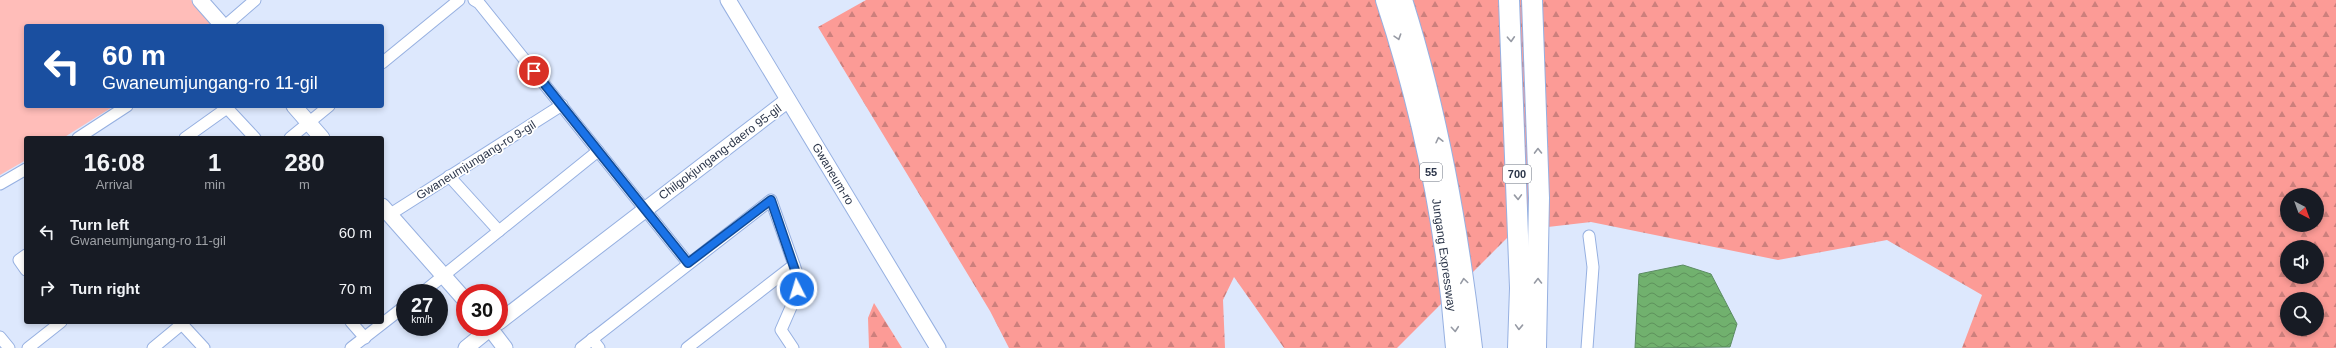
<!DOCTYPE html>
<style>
:root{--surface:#171b24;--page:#20242c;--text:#f1f3f6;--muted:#9ea1a6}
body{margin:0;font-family:Arial,sans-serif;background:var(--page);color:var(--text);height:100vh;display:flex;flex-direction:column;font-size:15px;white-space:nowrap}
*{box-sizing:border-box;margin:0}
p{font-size:13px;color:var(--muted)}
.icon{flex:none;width:22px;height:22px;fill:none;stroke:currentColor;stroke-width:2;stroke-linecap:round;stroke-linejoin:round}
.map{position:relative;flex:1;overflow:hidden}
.details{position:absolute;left:24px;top:136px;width:360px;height:188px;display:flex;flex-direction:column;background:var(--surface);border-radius:4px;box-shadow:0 2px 6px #0003}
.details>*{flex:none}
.banner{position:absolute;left:24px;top:24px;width:360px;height:84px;border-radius:4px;box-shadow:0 2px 6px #0003;background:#1a4fa0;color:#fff;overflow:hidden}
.needle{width:26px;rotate:139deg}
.tools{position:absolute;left:2280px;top:188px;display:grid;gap:8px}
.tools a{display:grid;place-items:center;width:44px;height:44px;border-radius:50%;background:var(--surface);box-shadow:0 2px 6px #0003;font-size:20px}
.speed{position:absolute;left:396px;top:284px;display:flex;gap:8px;font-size:20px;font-weight:700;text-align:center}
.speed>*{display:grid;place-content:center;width:52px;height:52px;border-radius:50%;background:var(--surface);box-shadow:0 2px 6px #0003;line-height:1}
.speed small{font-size:10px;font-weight:400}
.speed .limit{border:6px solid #d22;background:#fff;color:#111}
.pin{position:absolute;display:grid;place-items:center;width:34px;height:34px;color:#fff;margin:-17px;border:2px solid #fff;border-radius:50%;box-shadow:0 1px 4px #0007}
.me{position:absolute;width:44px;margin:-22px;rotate:355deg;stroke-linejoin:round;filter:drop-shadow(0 0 3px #0008)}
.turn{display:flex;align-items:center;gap:14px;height:84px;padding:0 12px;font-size:18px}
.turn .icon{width:52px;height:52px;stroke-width:2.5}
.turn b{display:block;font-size:28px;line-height:34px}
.eta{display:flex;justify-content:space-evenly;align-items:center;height:68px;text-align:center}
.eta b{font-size:24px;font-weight:600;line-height:28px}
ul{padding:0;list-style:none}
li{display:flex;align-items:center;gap:12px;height:56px;padding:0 12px}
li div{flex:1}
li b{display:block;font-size:15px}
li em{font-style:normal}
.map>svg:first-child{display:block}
.forest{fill:url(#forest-firs);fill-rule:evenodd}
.park{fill:#ffbdb9}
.water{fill:url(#water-waves);stroke:#5c8c63}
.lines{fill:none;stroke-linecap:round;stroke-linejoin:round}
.street-casing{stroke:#96b0e1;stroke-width:13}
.secondary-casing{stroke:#96b0e1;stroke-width:17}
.highway-casing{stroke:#96b0e1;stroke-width:22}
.street{stroke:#fff;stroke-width:11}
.secondary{stroke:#fff;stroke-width:15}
.highway{stroke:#fff;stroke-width:20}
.oneway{stroke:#969aa4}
.route-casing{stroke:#114b97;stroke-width:10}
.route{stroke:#1a73e8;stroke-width:7}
.labels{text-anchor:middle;stroke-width:3.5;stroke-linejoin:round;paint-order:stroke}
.shield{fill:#fff;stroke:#6b7280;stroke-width:1}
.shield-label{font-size:11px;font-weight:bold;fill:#2c364a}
.street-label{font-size:12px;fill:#2c364a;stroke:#fff}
</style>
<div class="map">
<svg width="2336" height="348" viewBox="0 0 2336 348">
<defs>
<pattern id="forest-firs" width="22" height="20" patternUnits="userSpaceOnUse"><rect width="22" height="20" fill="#fc9b96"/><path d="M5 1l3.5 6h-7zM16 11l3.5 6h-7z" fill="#cc7f7c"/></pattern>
<pattern id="water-waves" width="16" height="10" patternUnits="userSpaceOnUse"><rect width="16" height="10" fill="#71b16e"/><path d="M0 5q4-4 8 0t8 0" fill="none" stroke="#5d915c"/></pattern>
</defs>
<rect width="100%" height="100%" fill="#dde8fd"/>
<!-- forest -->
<g class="forest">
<path d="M866,0H2336V348H1962L1982,295L1887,240L1778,260L1591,222L1514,231L1397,348H1284L1234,277L1223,300L1225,348H1009L990,311L818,27ZM2287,195H2317V225H2287ZM2287,247H2317V277H2287ZM2287,299H2317V329H2287Z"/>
<polygon points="874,303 902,348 869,348 868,318"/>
</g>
<!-- park -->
<polygon class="park" points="0,0 191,0 210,21 209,26 26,26 26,106 114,106 63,138 26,138 26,160 0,175"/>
<!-- water -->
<polygon class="water" points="1683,265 1711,274 1737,324 1730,347 1635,348 1639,274"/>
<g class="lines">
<defs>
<g id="street">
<polyline points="474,0 479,3 688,263"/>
<polyline points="225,26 255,0"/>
<polyline points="382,63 459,0"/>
<polyline points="78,138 127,106"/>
<polyline points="185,138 227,108 255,138"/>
<polyline points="290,138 329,106"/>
<polyline points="449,176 499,231"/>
<polyline points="0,184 26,169"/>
<polyline points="389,215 562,105"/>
<polyline points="26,255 19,260 26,270"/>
<polyline points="422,293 598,151"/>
<polyline points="180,322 204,348"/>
<polyline points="351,322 365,338"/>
<polyline points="0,337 9,348"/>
<polyline points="592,339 599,348"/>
<polyline points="28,348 61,322"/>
<polyline points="153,348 182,324"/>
<polyline points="351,348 405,306"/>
<polyline points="581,348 771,200 799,279 795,298 781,330 793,348"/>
<polyline points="687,348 794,265"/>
<polyline points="1587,348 1593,267 1589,236"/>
</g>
<g id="secondary">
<polyline points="200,0 223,26"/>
<polyline points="728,0 938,348"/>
<polyline points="294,106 322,138"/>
<polyline points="382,206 465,300"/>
<polyline points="499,322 788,100"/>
<polyline points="489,327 505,348"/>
<polyline points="466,348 492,327"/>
</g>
<g id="highway">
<path d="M1386,0C1423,112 1447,230 1456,348"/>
<path d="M1402,0C1438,113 1458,230 1472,348"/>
<polyline points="1509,0 1520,288 1518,348"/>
<polyline points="1532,0 1539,198 1536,348"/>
</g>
</defs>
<!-- street casing -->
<use href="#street" class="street-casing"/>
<!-- secondary casing -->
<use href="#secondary" class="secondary-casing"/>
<!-- highway casing -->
<use href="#highway" class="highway-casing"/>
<!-- street -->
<use href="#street" class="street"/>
<!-- secondary -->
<use href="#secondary" class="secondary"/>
<!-- highway -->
<use href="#highway" class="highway"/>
</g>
<!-- one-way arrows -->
<defs><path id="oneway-chevron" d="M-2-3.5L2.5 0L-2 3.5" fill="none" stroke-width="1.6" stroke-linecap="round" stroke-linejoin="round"/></defs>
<g class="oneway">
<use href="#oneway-chevron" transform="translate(1398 37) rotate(72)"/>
<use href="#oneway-chevron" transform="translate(1511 39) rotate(87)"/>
<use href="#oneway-chevron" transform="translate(1439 140) rotate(-103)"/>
<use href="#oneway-chevron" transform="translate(1538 151) rotate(-91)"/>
<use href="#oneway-chevron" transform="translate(1518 197) rotate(88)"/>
<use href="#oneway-chevron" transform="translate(1464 281) rotate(-98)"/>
<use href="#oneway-chevron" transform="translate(1538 281) rotate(-90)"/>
<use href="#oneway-chevron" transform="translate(1519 327) rotate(92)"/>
<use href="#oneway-chevron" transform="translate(1455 329) rotate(85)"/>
</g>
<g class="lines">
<defs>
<polyline id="route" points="534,71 688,263 771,200 798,279 797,289"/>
</defs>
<!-- route casing -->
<use href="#route" class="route-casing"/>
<!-- route -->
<use href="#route" class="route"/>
</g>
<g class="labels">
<!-- shield labels -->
<g class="shield">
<rect x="1420" y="163" width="22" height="18" rx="3"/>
<rect x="1503" y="165" width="28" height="18" rx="3"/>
</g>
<g class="shield-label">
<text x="1431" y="176">55</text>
<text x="1517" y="178">700</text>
</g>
<!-- street labels -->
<g class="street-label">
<text transform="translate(720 152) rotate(-37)" y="4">Chilgokjungang-daero 95-gil</text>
<text transform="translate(476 160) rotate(-32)" y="4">Gwaneumjungang-ro 9-gil</text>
<text transform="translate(833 174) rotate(59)" y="4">Gwaneum-ro</text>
<text transform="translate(1444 255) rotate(82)" y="4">Jungang Expressway</text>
</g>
</g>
</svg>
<div class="tools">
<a><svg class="needle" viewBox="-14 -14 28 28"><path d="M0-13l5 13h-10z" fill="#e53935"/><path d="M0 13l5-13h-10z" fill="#9ea1a6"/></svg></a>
<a><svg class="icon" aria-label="sound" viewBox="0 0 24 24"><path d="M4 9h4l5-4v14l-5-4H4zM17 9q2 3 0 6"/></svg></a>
<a><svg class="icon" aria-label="search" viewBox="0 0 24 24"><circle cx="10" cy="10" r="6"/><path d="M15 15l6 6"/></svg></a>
</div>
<div class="speed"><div>27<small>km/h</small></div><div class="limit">30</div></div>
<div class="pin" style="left:534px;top:71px;background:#d93025"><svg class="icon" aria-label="arrive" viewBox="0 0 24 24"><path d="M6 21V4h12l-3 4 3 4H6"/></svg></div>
<svg class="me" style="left:797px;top:289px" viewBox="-20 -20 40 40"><circle r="17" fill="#1a73e8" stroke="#fff" stroke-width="3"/><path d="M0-11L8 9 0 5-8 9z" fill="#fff"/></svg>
<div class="banner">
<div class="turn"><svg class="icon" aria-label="left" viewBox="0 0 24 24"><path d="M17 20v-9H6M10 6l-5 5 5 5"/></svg><div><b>60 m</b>Gwaneumjungang-ro 11-gil</div></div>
</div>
<section class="details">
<div class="eta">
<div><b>16:08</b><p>Arrival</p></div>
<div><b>1</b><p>min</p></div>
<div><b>280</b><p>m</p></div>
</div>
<ul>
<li><svg class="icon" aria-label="left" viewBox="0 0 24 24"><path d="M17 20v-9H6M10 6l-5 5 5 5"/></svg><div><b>Turn left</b><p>Gwaneumjungang-ro 11-gil</p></div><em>60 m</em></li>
<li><svg class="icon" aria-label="right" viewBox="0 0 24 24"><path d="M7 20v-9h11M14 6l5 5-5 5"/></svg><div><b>Turn right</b></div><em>70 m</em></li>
</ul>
</section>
</div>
